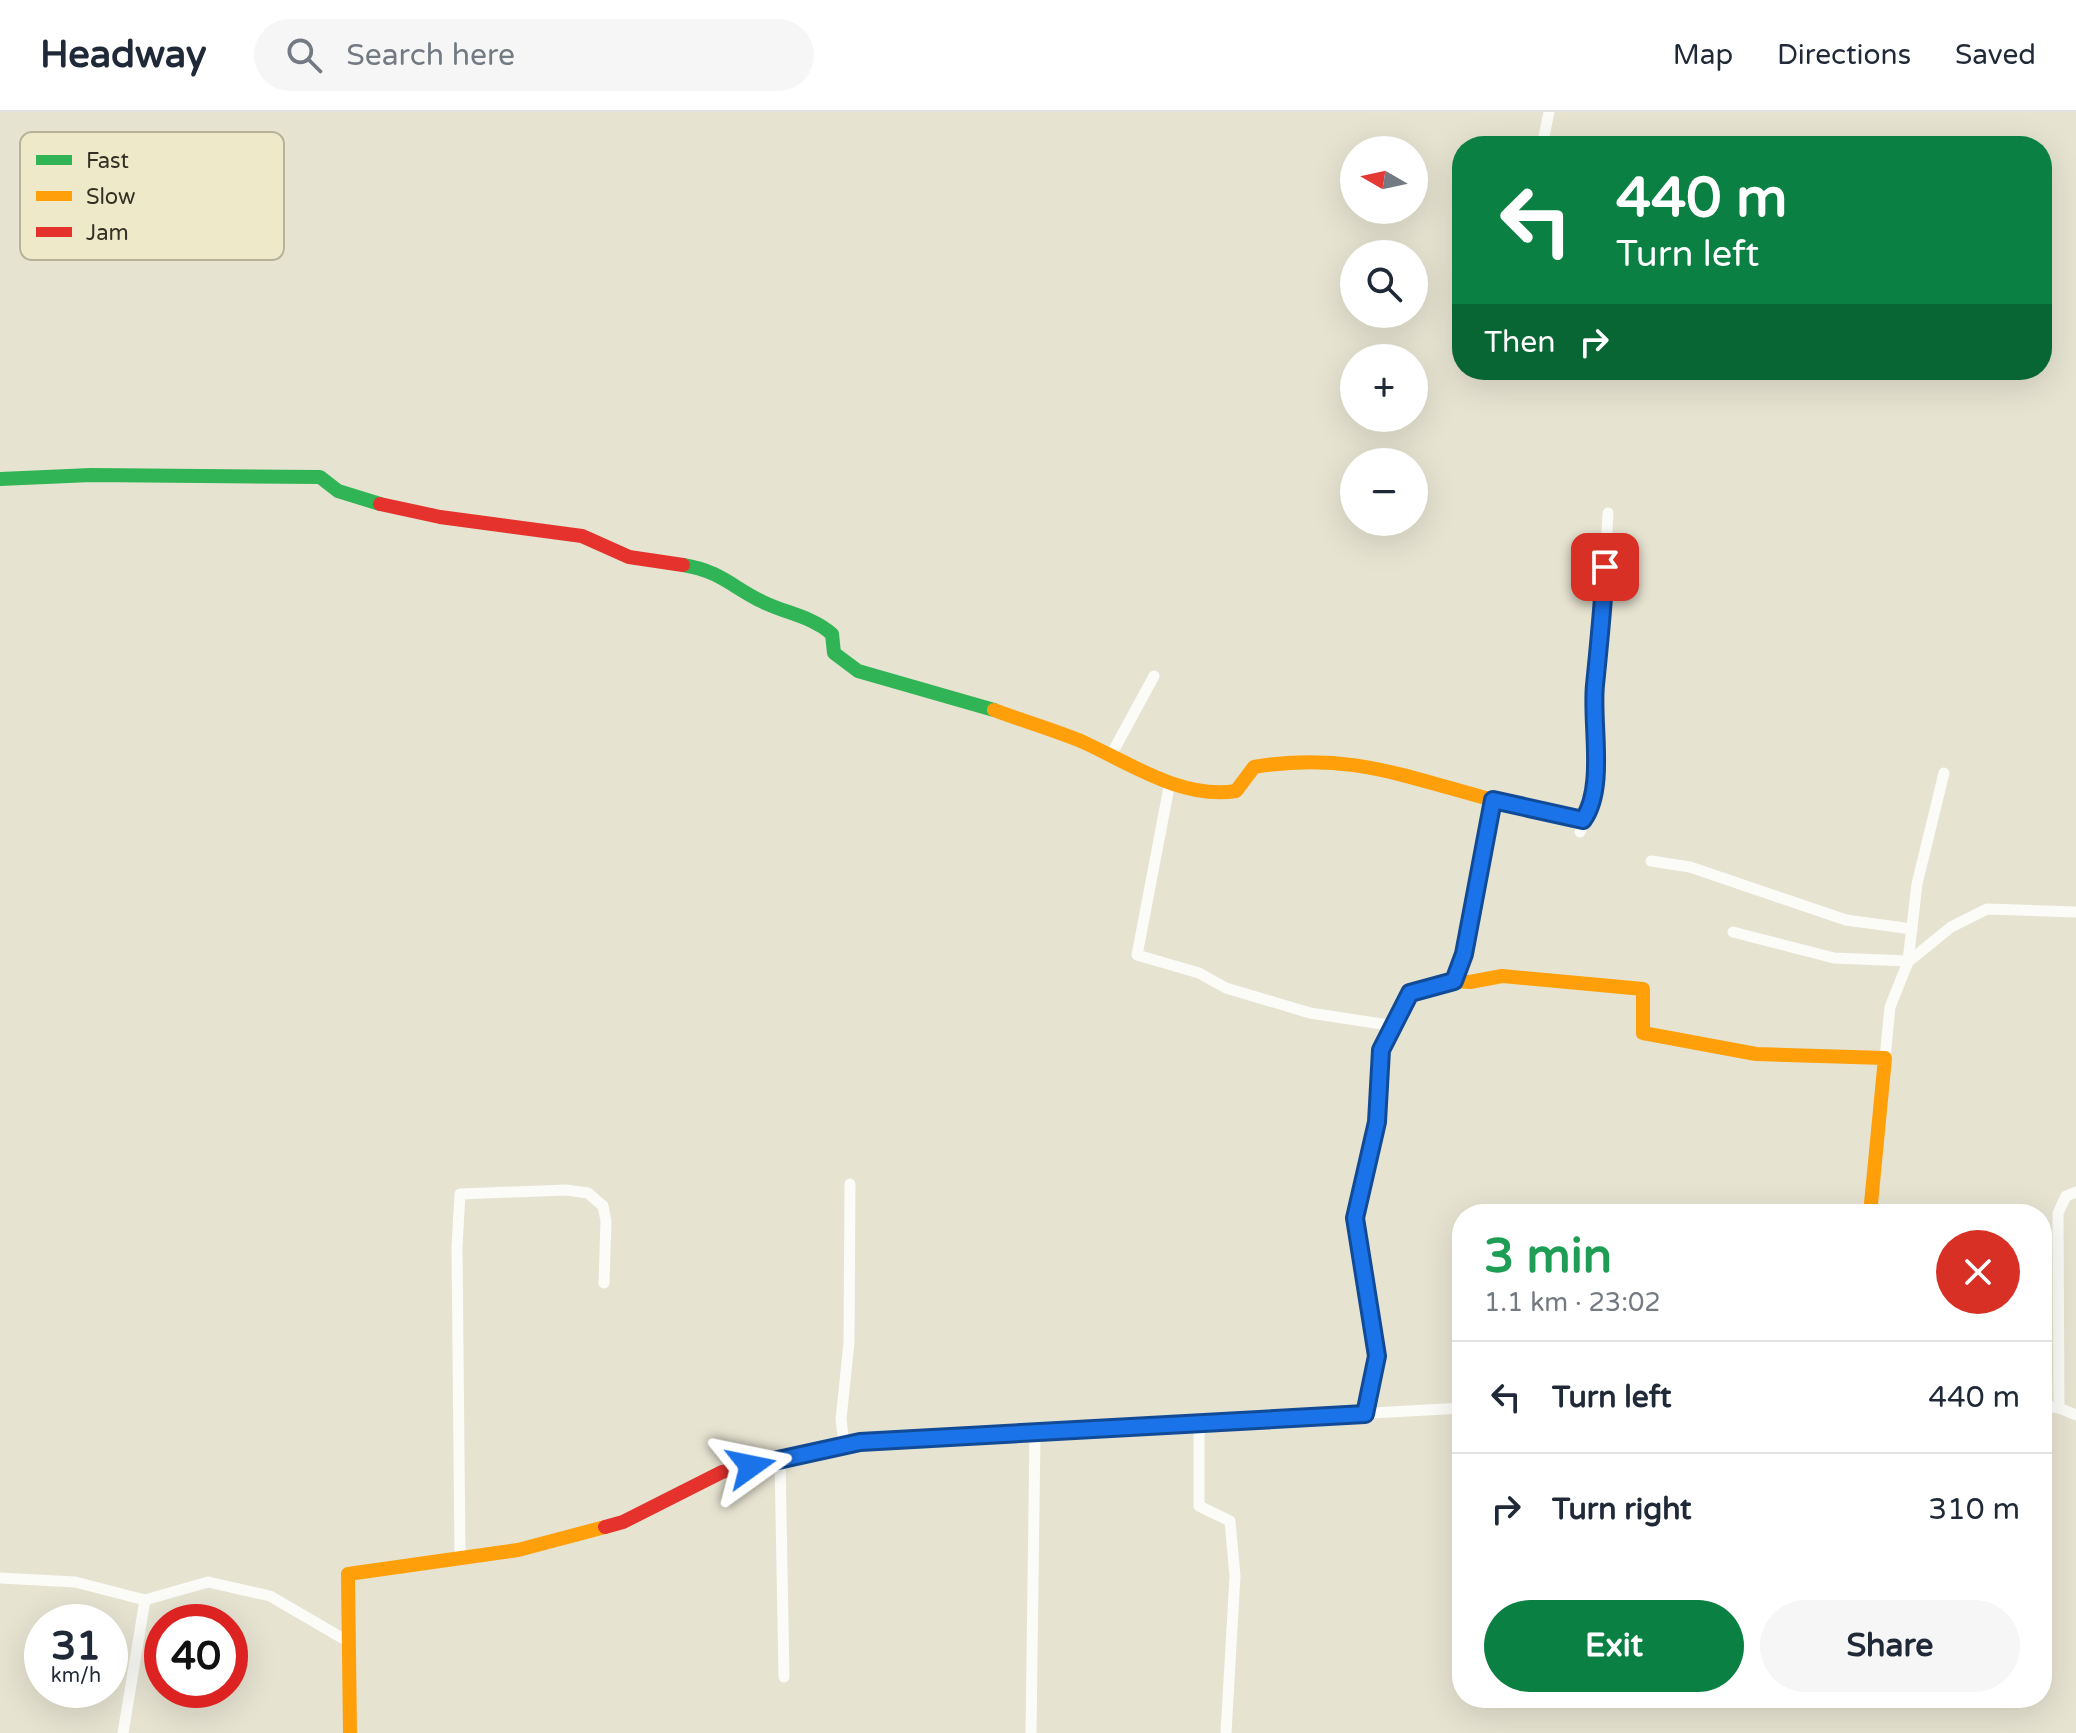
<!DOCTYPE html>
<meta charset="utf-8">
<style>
:root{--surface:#fff;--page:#f6f6f7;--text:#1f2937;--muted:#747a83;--line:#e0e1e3;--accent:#0b8043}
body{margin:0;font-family:"Varela Round",sans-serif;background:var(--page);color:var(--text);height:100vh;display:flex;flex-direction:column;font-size:30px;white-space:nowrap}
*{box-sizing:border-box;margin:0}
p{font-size:26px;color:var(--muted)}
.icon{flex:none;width:44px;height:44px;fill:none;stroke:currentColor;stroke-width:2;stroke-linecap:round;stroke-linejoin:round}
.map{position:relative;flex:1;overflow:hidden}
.side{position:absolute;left:1452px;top:1092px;width:600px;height:504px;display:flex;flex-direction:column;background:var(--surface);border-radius:32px;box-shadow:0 8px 32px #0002}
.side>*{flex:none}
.hud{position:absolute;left:1452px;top:24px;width:600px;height:244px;border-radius:32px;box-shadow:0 8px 32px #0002;background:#0b8043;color:#fff;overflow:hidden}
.needle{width:52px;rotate:279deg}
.buttons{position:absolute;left:1340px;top:24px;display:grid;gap:16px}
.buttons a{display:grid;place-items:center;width:88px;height:88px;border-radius:50%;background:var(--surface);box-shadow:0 8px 32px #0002;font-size:40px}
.speed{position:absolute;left:24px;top:1492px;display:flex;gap:16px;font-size:40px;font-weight:700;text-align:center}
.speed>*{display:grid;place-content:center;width:104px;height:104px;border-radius:50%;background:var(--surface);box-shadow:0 8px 32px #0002;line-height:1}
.speed small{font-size:20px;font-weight:400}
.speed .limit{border:12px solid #d22;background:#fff;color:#111}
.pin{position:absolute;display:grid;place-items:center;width:68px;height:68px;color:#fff;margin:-34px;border-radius:16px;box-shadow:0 4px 12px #0006}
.me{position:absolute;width:88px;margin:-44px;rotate:78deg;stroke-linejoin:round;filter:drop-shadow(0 0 6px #0008)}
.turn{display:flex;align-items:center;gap:28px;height:168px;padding:0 32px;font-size:36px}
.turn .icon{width:104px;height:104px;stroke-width:2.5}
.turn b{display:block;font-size:56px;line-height:68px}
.then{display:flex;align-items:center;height:76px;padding:0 32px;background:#0003;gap:16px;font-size:30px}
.round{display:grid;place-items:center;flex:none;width:84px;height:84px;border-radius:42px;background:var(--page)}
.overview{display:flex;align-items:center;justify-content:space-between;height:136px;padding:0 32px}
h1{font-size:48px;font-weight:800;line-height:60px;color:#1e9e55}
.action{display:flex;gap:16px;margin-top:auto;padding:16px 32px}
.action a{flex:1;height:92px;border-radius:48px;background:var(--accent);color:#fff;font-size:32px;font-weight:800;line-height:92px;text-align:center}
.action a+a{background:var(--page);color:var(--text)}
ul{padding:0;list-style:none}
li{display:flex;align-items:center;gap:24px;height:112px;padding:0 32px;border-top:2px solid var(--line)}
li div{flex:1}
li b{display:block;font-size:30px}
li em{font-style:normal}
header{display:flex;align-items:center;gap:48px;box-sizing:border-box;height:112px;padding:0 40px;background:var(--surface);border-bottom:2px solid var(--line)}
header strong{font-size:38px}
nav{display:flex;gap:44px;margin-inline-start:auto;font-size:28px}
.search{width:560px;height:72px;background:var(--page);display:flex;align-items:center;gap:20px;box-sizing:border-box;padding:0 28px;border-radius:44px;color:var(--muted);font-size:30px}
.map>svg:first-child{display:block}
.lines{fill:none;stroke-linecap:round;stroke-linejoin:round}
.street{stroke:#fbfbf8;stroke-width:11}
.fast{stroke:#30b455;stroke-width:14}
.slow{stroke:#ff9f0a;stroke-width:14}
.jam{stroke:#e5322d;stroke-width:14}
.route-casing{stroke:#114b97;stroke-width:20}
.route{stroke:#1a73e8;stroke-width:14}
.key{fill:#eee9c9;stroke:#b6b298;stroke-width:2}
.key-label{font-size:22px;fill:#333125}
</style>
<header>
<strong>Headway</strong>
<div class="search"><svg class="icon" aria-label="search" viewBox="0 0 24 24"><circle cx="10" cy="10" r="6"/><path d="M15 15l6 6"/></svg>Search here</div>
<nav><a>Map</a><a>Directions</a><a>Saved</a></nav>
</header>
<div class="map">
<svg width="2076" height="1621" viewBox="0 0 2076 1621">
<rect width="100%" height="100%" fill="#e6e3d1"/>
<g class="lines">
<!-- street -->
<g class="street">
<polyline points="1542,34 1549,0"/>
<polyline points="1110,645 1154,564"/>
<polyline points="1170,670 1137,843 1199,861 1226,876 1310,901 1395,914"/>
<polyline points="1580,720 1590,698 1595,667 1595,574 1601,535 1608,401"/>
<polyline points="1651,749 1690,755 1846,808 1912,817"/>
<polyline points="1733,820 1834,846 1908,849 1917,772 1944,661"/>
<polyline points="1454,869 1464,842 1493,688"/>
<polyline points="1885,946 1890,895 1908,850 1951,815 1987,797 2076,800"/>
<polyline points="2076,1080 2066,1084 2058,1101 2059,1296 2076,1303"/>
<polyline points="2042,1293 2059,1296"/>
<polyline points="1199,1309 1199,1394 1230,1409 1235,1464 1226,1621"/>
<polyline points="844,1333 841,1307 849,1231 850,1072"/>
<polyline points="780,1348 784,1565"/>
<polyline points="460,1444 457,1134 460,1082 566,1078 588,1081 603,1094 606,1109 604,1171"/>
<polyline points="0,1466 75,1470 145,1488 208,1470 270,1484 349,1530"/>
<polyline points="123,1621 145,1488"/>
<polyline points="1031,1621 1035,1320 1462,1296"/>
</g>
<!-- fast -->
<g class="fast">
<polyline points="0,367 91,363 320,365 338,379 380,392"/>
<path d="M683,453C721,459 733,476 763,490C788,502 811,504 832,522L834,541L858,559L994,598"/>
<polyline points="1365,1302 1377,1244 1355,1106 1377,1010 1381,938 1403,894"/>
</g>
<!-- slow -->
<g class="slow">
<path d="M994,598C1023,609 1054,618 1083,630C1129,651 1183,688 1236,679L1254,655C1342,640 1398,662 1482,685C1515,694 1549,700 1583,708"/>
<polyline points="1403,894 1410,881 1454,869 1470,870 1502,864 1643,877 1643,921 1756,942 1885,946 1870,1102"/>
<polyline points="350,1621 348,1462 518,1438 605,1415"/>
</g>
<!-- jam -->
<g class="jam">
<polyline points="380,392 440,405 582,424 629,445 683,453"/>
<polyline points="605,1415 623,1410 722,1360 860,1330 1035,1320"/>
</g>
</g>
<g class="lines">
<defs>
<path id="route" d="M751,1354L860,1330L1365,1302L1377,1244L1355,1106L1377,1010L1381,938L1410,881L1454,869L1464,842L1493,688L1583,708C1606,676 1591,611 1595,573C1599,533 1603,495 1605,455"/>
</defs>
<!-- route casing -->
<use href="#route" class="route-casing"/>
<!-- route -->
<use href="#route" class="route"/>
</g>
<!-- legend -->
<rect x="20" y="20" width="264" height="128" rx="12" class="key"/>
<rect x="36" y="43" width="36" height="10" fill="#30b455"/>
<rect x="36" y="79" width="36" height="10" fill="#ff9f0a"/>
<rect x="36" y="115" width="36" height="10" fill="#e5322d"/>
<g class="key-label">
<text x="86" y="56">Fast</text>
<text x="86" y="92">Slow</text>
<text x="86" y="128">Jam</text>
</g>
</svg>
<div class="buttons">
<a><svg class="needle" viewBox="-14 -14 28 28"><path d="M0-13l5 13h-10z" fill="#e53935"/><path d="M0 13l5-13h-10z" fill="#747a83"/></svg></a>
<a><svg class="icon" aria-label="search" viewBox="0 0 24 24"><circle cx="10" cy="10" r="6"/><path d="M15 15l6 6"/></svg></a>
<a>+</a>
<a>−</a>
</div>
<div class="speed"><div>31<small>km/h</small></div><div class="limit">40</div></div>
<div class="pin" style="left:1605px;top:455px;background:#d93025"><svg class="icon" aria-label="arrive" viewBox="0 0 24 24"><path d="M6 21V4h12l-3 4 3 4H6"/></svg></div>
<svg class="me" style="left:751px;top:1354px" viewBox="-20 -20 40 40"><path d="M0-17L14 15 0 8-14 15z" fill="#1a73e8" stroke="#fff" stroke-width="4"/></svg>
<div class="hud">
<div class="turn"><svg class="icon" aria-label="left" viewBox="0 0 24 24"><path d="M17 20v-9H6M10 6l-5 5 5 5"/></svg><div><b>440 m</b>Turn left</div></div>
<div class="then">Then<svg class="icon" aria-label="right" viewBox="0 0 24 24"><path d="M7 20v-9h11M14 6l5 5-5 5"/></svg></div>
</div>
<section class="side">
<div class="overview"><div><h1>3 min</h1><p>1.1 km · 23:02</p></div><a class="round" style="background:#d93025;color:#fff"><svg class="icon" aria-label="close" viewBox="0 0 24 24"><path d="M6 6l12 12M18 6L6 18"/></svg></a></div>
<ul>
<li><svg class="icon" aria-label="left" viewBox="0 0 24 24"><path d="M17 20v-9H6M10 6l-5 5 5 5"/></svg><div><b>Turn left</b></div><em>440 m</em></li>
<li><svg class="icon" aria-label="right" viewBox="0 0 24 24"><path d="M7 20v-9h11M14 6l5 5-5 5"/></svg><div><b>Turn right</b></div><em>310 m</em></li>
</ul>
<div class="action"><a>Exit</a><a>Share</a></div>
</section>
</div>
